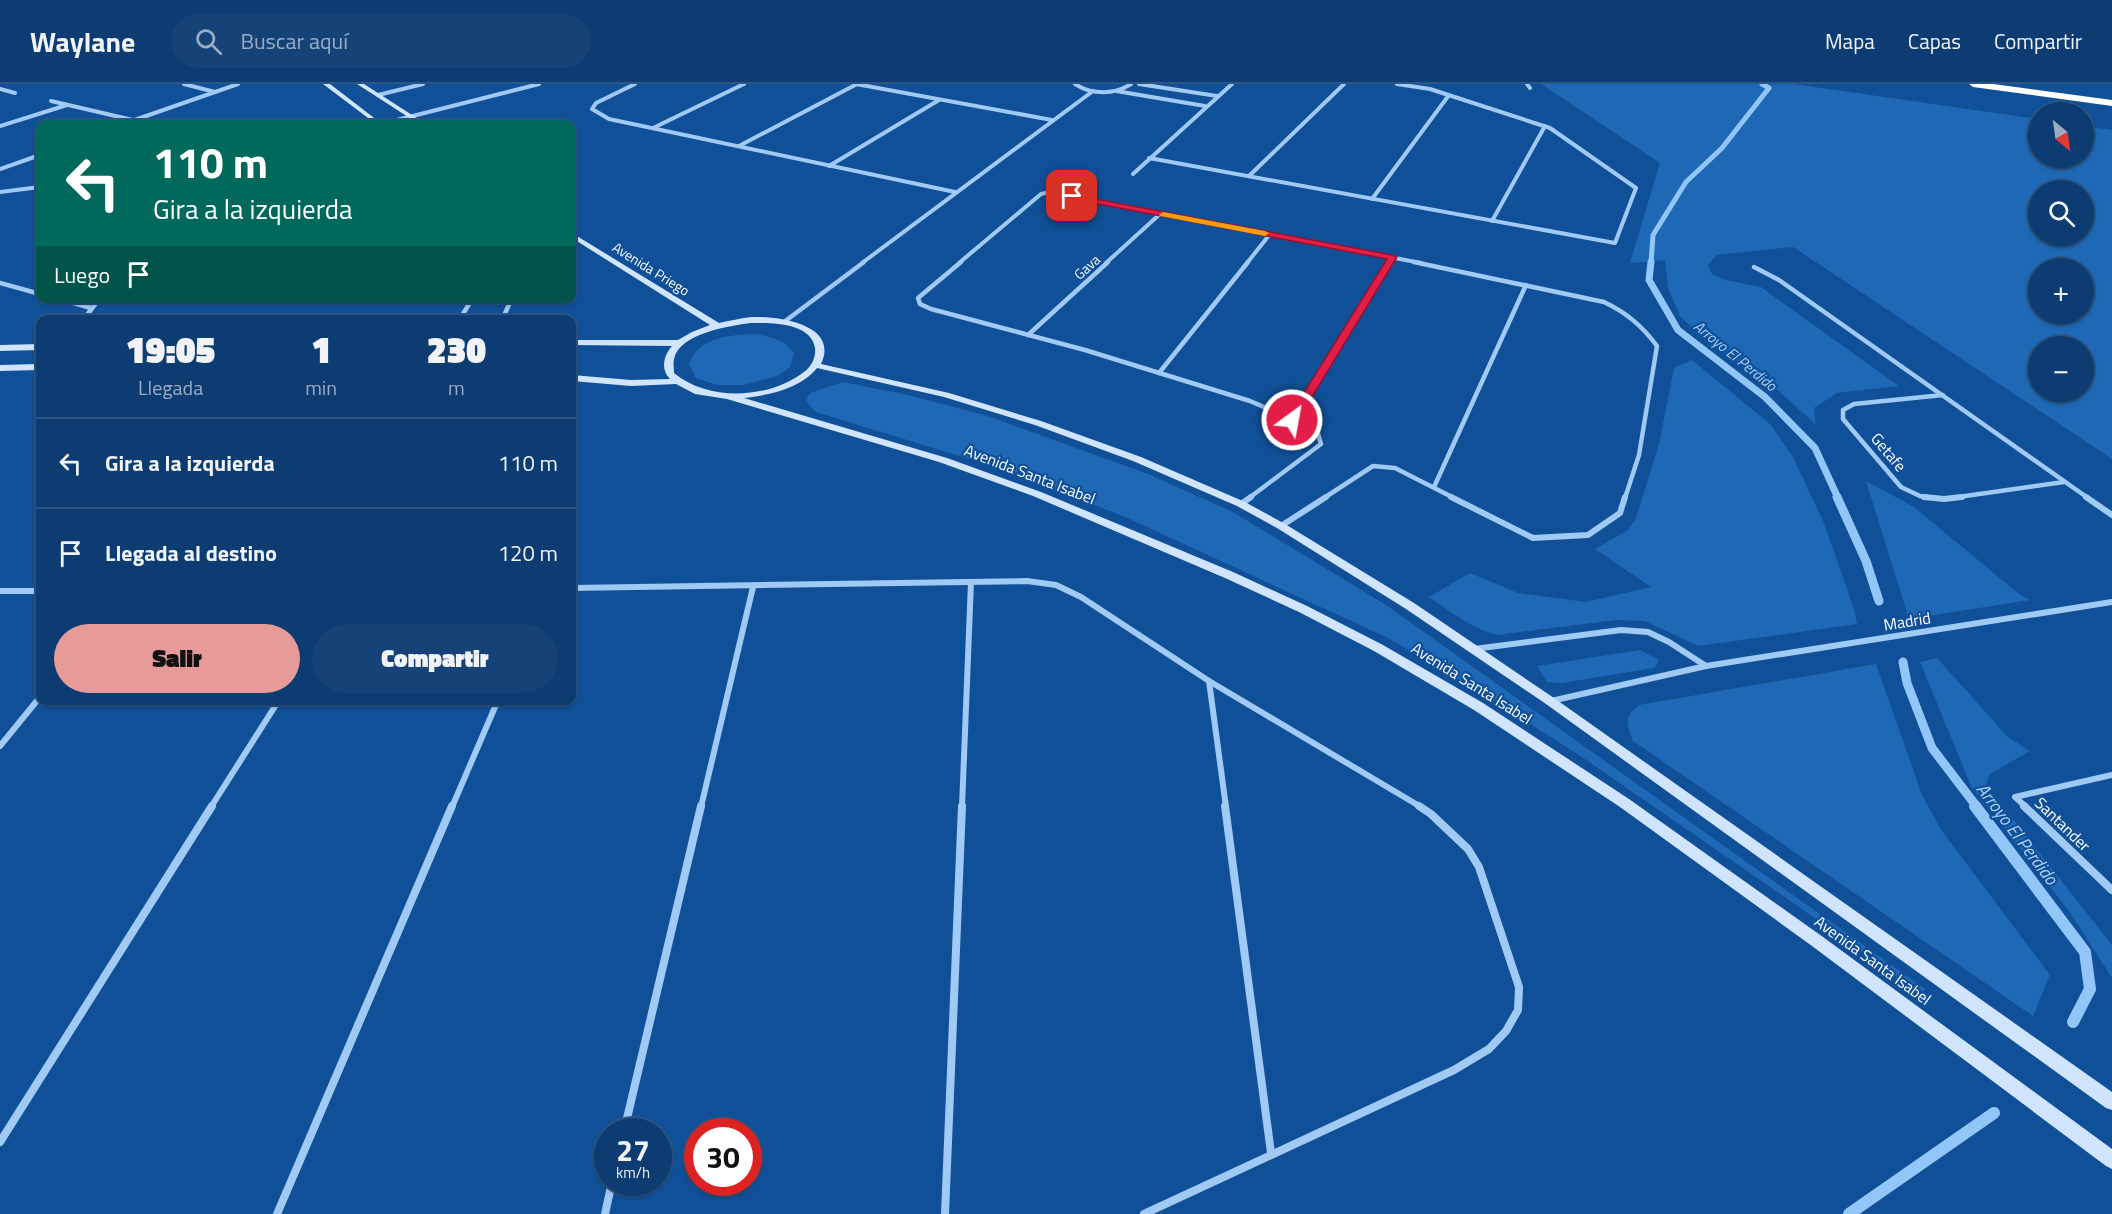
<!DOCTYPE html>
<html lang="es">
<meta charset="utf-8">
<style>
:root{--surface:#0c3c72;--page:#154377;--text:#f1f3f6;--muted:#9aadc4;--line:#2c5684;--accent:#e69b98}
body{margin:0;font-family:"Titillium Web",sans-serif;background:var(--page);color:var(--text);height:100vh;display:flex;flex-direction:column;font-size:22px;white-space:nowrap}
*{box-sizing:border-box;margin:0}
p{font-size:20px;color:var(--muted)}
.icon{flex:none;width:33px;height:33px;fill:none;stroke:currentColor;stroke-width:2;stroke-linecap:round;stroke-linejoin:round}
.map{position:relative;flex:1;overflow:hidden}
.details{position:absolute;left:36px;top:231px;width:540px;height:390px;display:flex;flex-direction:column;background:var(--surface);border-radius:12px;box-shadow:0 2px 4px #0004,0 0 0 2px var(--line)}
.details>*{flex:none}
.top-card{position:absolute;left:36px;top:36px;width:540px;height:183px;border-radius:12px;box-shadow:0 2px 4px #0004,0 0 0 2px var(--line);background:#00695c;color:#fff;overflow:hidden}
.needle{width:39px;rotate:151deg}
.controls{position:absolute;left:2028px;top:18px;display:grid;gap:12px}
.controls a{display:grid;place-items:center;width:66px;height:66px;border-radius:50%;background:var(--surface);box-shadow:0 2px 4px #0004,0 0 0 2px var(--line);font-size:30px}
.speed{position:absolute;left:594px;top:1034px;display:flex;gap:12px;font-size:30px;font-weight:700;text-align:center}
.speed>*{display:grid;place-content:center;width:78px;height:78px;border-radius:50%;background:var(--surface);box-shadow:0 2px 4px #0004,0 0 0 2px var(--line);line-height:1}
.speed small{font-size:15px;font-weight:400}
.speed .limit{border:9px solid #d22;background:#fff;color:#111}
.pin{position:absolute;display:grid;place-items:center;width:51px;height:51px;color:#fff;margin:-26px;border-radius:12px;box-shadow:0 3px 9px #0006}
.me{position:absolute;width:66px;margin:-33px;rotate:32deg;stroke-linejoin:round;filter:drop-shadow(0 0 4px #0008)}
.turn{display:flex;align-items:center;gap:21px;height:126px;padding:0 18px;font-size:27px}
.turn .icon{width:78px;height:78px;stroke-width:2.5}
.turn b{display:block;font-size:42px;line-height:51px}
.then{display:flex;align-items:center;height:57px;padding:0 18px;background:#0003;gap:12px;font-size:22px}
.eta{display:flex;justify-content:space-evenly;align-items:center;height:102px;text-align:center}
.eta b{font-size:36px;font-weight:800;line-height:42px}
.action{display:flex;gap:12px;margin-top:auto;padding:12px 18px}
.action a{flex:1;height:69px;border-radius:36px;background:var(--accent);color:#111;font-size:24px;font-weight:800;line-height:69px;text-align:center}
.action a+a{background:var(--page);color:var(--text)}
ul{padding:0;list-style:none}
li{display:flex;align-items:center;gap:18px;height:90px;padding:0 18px;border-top:2px solid var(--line)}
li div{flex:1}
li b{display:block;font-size:22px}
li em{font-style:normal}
header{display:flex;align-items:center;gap:36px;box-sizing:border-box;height:84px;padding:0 30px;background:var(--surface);border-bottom:2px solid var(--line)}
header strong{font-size:28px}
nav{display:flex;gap:33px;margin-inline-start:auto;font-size:21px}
.search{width:420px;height:54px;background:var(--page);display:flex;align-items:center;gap:15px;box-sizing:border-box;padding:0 21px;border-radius:33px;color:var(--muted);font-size:22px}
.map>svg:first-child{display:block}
.green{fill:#1e68b5;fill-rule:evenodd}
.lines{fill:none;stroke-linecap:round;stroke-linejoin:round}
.stream-far3{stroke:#92c5f8;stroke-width:5}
.stream-far2{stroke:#92c5f8;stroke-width:7}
.stream-far1{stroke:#92c5f8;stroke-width:9}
.stream{stroke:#92c5f8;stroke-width:12}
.street-far3{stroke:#a0c9f4;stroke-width:4}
.street-far2{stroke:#a0c9f4;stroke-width:4.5}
.street-far1{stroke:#a0c9f4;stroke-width:6}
.street{stroke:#a0c9f4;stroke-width:8}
.secondary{fill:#d0e5fd;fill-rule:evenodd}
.highway{fill:#fff;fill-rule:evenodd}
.route{fill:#e11d48;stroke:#92132f;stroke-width:1.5}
.slow{fill:#f59e0b}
.labels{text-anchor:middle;stroke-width:4.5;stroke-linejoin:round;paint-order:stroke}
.far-street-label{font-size:14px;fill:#fff;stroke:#105098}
.far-water-label{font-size:15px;font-style:italic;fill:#add3fb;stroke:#105098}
.street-label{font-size:16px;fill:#fff;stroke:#105098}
.water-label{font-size:18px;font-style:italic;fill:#add3fb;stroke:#105098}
</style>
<header>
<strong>Waylane</strong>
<div class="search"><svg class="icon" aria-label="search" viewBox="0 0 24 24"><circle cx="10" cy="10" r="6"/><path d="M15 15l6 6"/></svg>Buscar aquí</div>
<nav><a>Mapa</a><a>Capas</a><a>Compartir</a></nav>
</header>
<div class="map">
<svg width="2112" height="1130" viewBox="0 0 2112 1130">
<rect width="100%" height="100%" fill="#105098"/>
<!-- green -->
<g class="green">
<path d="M1541,0H1794L2038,35V74H2084V42L2112,46V375L1793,163L1716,171L1708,182L1712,190L1725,196L1761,203L1899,302L1837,309L1814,324L1816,341L1779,307L1702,253L1680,232L1668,204L1665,176L1630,179L1660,79ZM2084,106V152H2038V106ZM2084,184V230H2038V184ZM2084,262V308H2038V262Z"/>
<path d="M755,250C771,253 784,255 794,269L790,283L777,292L744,301H718L696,294L689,280C698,253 730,251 755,250Z"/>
<path d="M1692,276L1770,340L1793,373L1824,439L1854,525L1857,540L1698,562L1645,537L1616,536L1497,551C1471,544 1451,528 1429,513L1470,489L1518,509L1586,518L1651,503L1595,465L1628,446L1636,434L1659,360L1674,284Z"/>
<polygon points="843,298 912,312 988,332 1148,390 1233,428 1386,521 1925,905 1920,910 1799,823 1579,671 1481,609 1388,554 1123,432 992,382 816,328 806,317 810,309"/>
<polygon points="1866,397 1914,423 2019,510 2030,516 1909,535"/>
<polygon points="1640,566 1659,576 1654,584 1562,599 1547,598 1537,582"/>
<polygon points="1937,574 2008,653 2030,667 1990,690 1986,701 2112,861 2112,894 2069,827 1971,702 1920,578"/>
<path d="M1876,580L1922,711L1942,747L2050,891L2033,932L1633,657C1627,641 1623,633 1639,621Z"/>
</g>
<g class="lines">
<!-- stream-far3 -->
<polyline class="stream-far3" points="1651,179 1653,151 1686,98 1722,64 1769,4 1762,0"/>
<!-- stream-far2 -->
<polyline class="stream-far2" points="1651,178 1649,196 1678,246 1765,313 1815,364 1838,414"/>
<!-- stream-far1 -->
<g class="stream-far1">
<polyline points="1837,413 1866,477 1879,517"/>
<polyline points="1903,578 1907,599 1932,664 1977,723"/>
</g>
<!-- stream -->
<g class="stream">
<polyline points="1975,722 2085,868 2090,905 2073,938"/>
<polyline points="1849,1130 1994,1029"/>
</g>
<!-- street-far3 -->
<g class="street-far3">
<polyline points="184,0 215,8"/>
<polyline points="635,0 596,19 592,25 609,35 955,108"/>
<polyline points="856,0 1052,36"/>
<path d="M1075,0C1092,11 1114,11 1131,0"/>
<polyline points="1139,0 1217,12"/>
<polyline points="1527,0 1530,4"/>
<polyline points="0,5 15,9"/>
<polyline points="1116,7 1205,22"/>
<polyline points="378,11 423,0"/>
<polyline points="51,17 150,40"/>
<polyline points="123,40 238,0"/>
<polyline points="381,40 539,0"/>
<polyline points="0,42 67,21"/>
<polyline points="653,44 744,0"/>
<polyline points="739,62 857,0"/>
<polyline points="1149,74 1615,159 1636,104 1550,44 1430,5 1397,0"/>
<polyline points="829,82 939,16"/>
<polyline points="0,85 40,71"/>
<polyline points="1133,90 1232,0"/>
<polyline points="1249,92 1344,0"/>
<polyline points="0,108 40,103"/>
<polyline points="1372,115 1449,11"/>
<polyline points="1492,137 1545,42"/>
<polyline points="862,179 1093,7"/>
<polyline points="959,179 1041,110 1050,108 1421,179"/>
<polyline points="1106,179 1160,130"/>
<polyline points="1247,179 1270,150"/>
<polyline points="1388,179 1392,173"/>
</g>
<!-- street-far2 -->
<g class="street-far2">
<polyline points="961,178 918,214 920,220 931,225 1085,266 1250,317 1317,346 1321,360 1249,414"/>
<path d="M1414,178L1604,218C1627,229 1642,242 1657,262L1639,371L1625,414"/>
<polyline points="1754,183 1779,196 2088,414"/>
<polyline points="0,199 40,210"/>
<polyline points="56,214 91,224"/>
<polyline points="199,214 217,217 389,214"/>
<polyline points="83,236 100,214"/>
<polyline points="459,236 473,214"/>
<polyline points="502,236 512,214"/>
<polyline points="784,238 864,178"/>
<polyline points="1028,251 1108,178"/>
<polyline points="1159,289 1248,178"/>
<polyline points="1292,336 1389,178"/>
<polyline points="1434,403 1526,201"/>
<polyline points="1324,414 1373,382 1395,384 1454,414"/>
<polyline points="1936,414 1920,412 1901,403 1843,335 1843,326 1854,320 1943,311"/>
<polyline points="1951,414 2064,398"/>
</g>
<!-- street-far1 -->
<g class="street-far1">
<polyline points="1451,413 1533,454 1588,451 1620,429 1625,413"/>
<polyline points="1924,413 1944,415 1962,413"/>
<polyline points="2086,413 2112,431"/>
<polyline points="1241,420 1251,413"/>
<polyline points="1281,442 1326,413"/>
<polyline points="572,504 1027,497 1056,501 1081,513 1209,597 1421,723"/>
<polyline points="0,507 40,507"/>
<polyline points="1474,565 1621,546 1648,548 1669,558 1706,582"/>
<polyline points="1209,597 1226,723"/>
<polyline points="1551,617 1706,582 2112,518"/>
<polyline points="0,662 40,613"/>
<polyline points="211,723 279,616"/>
<polyline points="452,723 498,616"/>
<polyline points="701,723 753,503"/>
<polyline points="962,723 971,498"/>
<polyline points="2026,723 2015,713 2112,691"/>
</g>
<!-- street -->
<g class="street">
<polyline points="1225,722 1271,1069"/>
<polyline points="2024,722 2112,806"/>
<polyline points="624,1047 701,722"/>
<polyline points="0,1058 212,722"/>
<polyline points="277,1130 452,722"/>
<polyline points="605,1130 612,1098"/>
<polyline points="945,1130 962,722"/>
<polyline points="1144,1130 1454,986 1489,965 1506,947 1518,926 1519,903 1479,783 1468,765 1431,730 1419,722"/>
</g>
<!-- secondary -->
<g class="secondary">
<polygon points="323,0 330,0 382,40 376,40"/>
<polygon points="357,0 364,0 426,40 419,40"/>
<path d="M572,149L719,239C729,237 741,234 752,233C777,232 840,240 821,280L949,309L1041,337L1141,373L1245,418L1285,440L1414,519L1554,614L2112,1008V1026L2106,1024L1546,620L1406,525L1277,444L1237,422L1133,377L1035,341L944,313L817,284C800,305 769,311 744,314L947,374L1041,408L1233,488L1307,522L1383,561L1483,619L1629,715L1823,853L2112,1065V1085L2106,1082L1812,862L1620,723L1474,626L1374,567L1299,528L1225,494L1033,412L939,378L727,315L695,310L676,300L631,302L572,297V291L631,296L670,295C660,285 664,271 672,262L572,261V256H678L692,248L710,241L572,154ZM751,239C770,239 811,238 815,264C816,273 812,282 804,288C769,315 709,318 674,289C674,285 673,279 674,275C680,249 729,242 751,239Z"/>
<polygon points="40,260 40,266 0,267 0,261"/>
<polygon points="40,280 40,286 0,287 0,281"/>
</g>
<!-- highway -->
<polygon class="highway" points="1969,0 1993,0 2112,16 2112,22 1973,3"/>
</g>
<!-- route -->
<polygon class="route" points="1069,110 1392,171 1397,173 1298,336 1292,339 1287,336 1387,175 1072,115 1068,112"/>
<!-- slow -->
<polygon class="slow" points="1163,128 1265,147 1269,149 1265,152 1160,132 1159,131"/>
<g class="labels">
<!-- far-street labels -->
<g class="far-street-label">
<text transform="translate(1087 183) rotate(-42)" y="5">Gava</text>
<text transform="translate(651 185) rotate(32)" y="5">Avenida Priego</text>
</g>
<!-- far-water labels -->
<g class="far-water-label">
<text transform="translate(1735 272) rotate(39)" y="5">Arroyo El Perdido</text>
</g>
<!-- street labels -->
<g class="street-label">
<text transform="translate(1889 368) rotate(50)" y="6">Getafe</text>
<text transform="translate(1030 390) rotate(21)" y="6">Avenida Santa Isabel</text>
<text transform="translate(1907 537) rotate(-9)" y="6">Madrid</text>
<text transform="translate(1472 599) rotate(32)" y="6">Avenida Santa Isabel</text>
<text transform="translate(2063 740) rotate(44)" y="6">Santander</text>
<text transform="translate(1873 876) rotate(36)" y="6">Avenida Santa Isabel</text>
</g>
<!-- water labels -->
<g class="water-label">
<text transform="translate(2017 750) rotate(53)" y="6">Arroyo El Perdido</text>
</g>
</g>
</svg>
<div class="controls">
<a><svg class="needle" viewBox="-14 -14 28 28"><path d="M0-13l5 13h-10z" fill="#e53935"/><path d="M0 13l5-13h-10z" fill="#9aadc4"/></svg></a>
<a><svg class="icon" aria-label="search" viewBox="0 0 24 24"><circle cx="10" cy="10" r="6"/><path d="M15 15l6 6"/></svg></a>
<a>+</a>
<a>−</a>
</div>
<div class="speed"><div>27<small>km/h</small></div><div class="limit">30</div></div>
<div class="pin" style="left:1072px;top:112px;background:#d93025"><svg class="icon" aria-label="arrive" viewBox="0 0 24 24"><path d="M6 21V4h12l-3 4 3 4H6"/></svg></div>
<svg class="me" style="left:1292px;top:336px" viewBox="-20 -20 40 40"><circle r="17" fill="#e11d48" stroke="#fff" stroke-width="3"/><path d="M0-11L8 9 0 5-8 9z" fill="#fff"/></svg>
<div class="top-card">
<div class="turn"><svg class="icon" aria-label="left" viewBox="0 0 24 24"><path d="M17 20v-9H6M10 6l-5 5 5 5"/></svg><div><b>110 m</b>Gira a la izquierda</div></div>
<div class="then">Luego<svg class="icon" aria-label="arrive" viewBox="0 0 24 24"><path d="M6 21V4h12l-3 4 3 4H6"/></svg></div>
</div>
<section class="details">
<div class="eta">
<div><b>19:05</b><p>Llegada</p></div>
<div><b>1</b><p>min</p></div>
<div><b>230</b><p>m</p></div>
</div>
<ul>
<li><svg class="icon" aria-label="left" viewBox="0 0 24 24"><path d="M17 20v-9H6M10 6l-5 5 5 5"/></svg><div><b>Gira a la izquierda</b></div><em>110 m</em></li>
<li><svg class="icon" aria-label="arrive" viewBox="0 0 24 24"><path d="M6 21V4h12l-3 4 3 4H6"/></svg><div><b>Llegada al destino</b></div><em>120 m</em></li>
</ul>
<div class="action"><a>Salir</a><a>Compartir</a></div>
</section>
</div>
